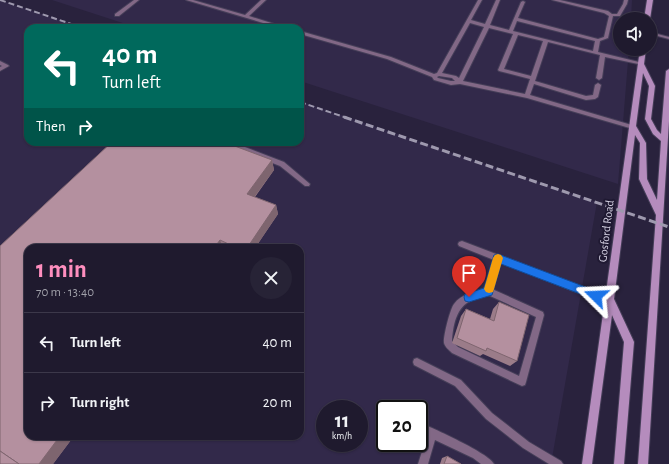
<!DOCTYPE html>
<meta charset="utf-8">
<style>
:root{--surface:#1f1a2e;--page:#272336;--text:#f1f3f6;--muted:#a1a1aa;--line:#3c384a;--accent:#fe8ebe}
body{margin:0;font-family:"Alegreya Sans",sans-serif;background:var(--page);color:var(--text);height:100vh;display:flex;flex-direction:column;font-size:15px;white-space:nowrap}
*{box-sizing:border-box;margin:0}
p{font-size:13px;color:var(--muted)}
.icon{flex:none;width:22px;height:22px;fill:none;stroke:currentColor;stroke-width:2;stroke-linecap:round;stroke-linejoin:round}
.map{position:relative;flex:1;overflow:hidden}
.side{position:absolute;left:24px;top:244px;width:280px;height:196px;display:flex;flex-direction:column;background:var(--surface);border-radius:12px;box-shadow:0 1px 3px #0004,0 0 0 1px var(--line)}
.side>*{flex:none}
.hud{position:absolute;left:24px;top:24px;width:280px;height:122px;border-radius:12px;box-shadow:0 1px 3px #0004,0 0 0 1px var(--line);background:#00695c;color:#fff;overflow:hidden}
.tools{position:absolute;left:613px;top:12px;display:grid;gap:8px}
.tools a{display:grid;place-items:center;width:44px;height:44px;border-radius:50%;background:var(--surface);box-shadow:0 1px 3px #0004,0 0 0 1px var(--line);font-size:20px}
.speed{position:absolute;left:316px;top:400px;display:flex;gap:8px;font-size:20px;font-weight:700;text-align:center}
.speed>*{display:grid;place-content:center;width:52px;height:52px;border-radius:50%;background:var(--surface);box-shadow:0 1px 3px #0004,0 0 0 1px var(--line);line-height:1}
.speed small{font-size:10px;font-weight:400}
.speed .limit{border:2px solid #111;border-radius:6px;background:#fff;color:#111}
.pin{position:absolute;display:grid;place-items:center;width:34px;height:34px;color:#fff;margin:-41px -17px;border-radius:50% 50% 50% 0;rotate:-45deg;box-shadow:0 0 4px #0007}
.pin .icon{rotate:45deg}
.me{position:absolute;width:44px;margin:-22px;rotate:291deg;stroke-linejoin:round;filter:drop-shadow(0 0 3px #0008)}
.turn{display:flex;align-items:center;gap:14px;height:84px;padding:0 12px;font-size:18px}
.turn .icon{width:52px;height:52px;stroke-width:2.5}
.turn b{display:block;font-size:28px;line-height:34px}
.then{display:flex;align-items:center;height:38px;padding:0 12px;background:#0003;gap:8px;font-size:15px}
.round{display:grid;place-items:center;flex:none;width:42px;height:42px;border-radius:21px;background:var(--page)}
.overview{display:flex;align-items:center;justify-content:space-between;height:68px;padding:0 12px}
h1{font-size:24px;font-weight:600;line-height:30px;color:var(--accent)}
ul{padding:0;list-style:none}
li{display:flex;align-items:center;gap:12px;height:60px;padding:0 12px;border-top:1px solid var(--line)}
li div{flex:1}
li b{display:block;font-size:15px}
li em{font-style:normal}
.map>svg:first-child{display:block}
.built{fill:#32294a;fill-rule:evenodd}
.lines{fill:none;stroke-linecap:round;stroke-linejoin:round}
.service-casing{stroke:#453e58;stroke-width:2}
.secondary-casing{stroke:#453e58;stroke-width:2}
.service{fill:#826886;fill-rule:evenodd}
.secondary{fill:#b58cbd;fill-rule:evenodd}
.rail-far1{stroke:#9e99ae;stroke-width:2;stroke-dasharray:6 3;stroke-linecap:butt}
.rail{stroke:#9e99ae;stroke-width:3;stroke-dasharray:8 3.5;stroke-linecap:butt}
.wall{fill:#9b7c89}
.shaded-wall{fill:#7e656f}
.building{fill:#b4909f;stroke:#7e656f}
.route{fill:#1a73e8;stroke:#114b97}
.slow{fill:#f59e0b}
.labels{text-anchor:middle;stroke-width:4;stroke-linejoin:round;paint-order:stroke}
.street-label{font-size:12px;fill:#d5d1e3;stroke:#1f1932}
</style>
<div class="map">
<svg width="669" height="464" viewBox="0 0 669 464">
<rect width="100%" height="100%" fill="#29223d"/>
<!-- built -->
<g class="built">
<path d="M0,0L84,28H28V142H300V101L597,202L551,464H0ZM28,248H300V436H28ZM325,409H359V443H325ZM385,409H419V443H385Z"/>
<polygon points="52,0 632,0 631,19 620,19 620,49 629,49 618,184 300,81 300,28 138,28"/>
</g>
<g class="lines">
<defs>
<g id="service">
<polygon points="134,0 139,0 119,16 115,16 115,14"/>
<polygon points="186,0 193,0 245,15 261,0 266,0 249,16 287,28 280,28"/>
<path d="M478,0H482L471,20L485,24L496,0H500L490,25L509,30L521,2L523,1L525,2L518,18L598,39L604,37L609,16L604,13L552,0H560L608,11L612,14H617L623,4L624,0H628L627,4L620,16H613L608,38L600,41L598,52L643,63V65L605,57L602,78L599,80L596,78L600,55L548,42L535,81L586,96L593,95L595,85L598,83L601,85L598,97L595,99L586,100L534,84L530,95L635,126V128L633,129L527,98L460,84L451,85L434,80L432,77L387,59L300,34V31L391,57L434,74L437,73ZM517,21L595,41L593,51L513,31ZM470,23L484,27L459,78L456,76L442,73ZM489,28L513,34L498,70L499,71L530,79L525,94L463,81ZM518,35L543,41L531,76L504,69ZM439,76L452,78L455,81H451L438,78L437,77Z"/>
<polygon points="650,32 669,37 669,39 650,34"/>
<polygon points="0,61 8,65 9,66 0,71 0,67 2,66 0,65"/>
<polygon points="223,142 232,142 284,162 310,184 309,186 305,186 280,166 224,144"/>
<path d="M462,241L612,298L613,301L612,304L609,305L500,262L492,289L543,312L544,315L526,382L525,385L522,386L452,353C449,350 445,347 444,343C443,337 450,309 454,304C461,294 475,292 485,288L494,260L459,246L458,244L459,242ZM488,295L536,317L519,376L458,347L452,341C453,326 456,307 472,300C477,297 483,296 488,295Z"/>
<polygon points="417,358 461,380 492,413 529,442 561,461 563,464 549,464 523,448 486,419 455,386 414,365 413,362 414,359"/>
<path d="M419,422C432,428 489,453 494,464H481L473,458L435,440L428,464H418L427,436L419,432Z"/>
</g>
<g id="secondary">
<polygon points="647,0 653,0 650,19 644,19"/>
<path d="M640,49H646L644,64L655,86L651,119L657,130L661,134L666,71L669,69V121L648,464H638L656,215L639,179L640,143L635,135L614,299L634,342L624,464H614L624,342L612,315L592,464H582ZM643,73L649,86L645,119L653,134L661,141L657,200L647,179L646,143L636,126Z"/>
</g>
</defs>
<!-- service casing -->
<use href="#service" class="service-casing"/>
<!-- secondary casing -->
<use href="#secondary" class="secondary-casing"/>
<!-- service -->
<use href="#service" class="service"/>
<!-- secondary -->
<use href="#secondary" class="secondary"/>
<!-- rail-far1 -->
<g class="rail-far1">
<polyline points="0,0 83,28"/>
<polyline points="300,102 347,118"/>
</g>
<!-- rail -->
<polyline class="rail" points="344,117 669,227"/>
</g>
<!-- wall -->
<g class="wall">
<polygon points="112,142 224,142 272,160 274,170 255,197 276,205 278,214 255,248 28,248 28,436 74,436 53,464 0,464 0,246"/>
<polygon points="499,302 517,361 510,366 483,354 480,356 452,343 461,316 466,309 490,319 493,309"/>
<polygon points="447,456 461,464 440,464 442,458"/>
</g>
<!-- shaded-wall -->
<g class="shaded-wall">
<polygon points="272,160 274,170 250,203 247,194"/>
<polygon points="276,205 278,214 255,248 247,248"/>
<polygon points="220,240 223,248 214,248"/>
<polygon points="60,436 74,436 53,464 39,464"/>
</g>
<!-- building -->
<g class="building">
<polygon points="112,142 224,142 272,160 247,194 276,205 247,248 237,248 220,240 214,248 28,248 28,436 60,436 39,464 19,464 0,451 0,246"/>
<polygon points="499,302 529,315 517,361 487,348 486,351 457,338 466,309 494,321"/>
<polygon points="0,451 19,464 0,464"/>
<polygon points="447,456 461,464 444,464"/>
</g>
<!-- route -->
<polygon class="route" points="498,254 599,292 601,296 599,299 596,300 501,264 492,295 469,302 465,301 464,297 465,294 484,288 493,258 494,255"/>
<!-- slow -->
<polygon class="slow" points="498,254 501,255 503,258 494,289 493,292 489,293 486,292 484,289 493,258 495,255"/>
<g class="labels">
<!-- street labels -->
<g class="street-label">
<text transform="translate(606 231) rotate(-83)" y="4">Gosford Road</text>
</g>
</g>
</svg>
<div class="tools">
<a><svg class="icon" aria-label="sound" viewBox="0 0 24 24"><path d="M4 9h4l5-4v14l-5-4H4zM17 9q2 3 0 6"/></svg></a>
</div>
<div class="speed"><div>11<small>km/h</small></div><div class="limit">20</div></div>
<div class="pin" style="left:469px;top:297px;background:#d93025"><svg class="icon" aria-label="arrive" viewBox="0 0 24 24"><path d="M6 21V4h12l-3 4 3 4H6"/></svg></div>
<svg class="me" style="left:596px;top:296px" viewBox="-20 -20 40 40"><path d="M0-17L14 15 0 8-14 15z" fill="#1a73e8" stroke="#fff" stroke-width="4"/></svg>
<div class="hud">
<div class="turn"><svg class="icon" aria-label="left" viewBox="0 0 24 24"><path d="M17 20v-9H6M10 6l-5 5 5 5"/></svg><div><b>40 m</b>Turn left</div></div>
<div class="then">Then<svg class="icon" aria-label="right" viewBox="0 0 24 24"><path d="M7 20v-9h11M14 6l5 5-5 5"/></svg></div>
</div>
<section class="side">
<div class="overview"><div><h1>1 min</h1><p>70 m · 13:40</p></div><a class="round"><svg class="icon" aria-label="close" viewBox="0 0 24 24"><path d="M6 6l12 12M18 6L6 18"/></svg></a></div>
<ul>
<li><svg class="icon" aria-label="left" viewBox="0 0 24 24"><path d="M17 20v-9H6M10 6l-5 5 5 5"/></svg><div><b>Turn left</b></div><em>40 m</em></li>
<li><svg class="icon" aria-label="right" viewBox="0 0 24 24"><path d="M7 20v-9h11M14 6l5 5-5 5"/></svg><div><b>Turn right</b></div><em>20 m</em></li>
</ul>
</section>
</div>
